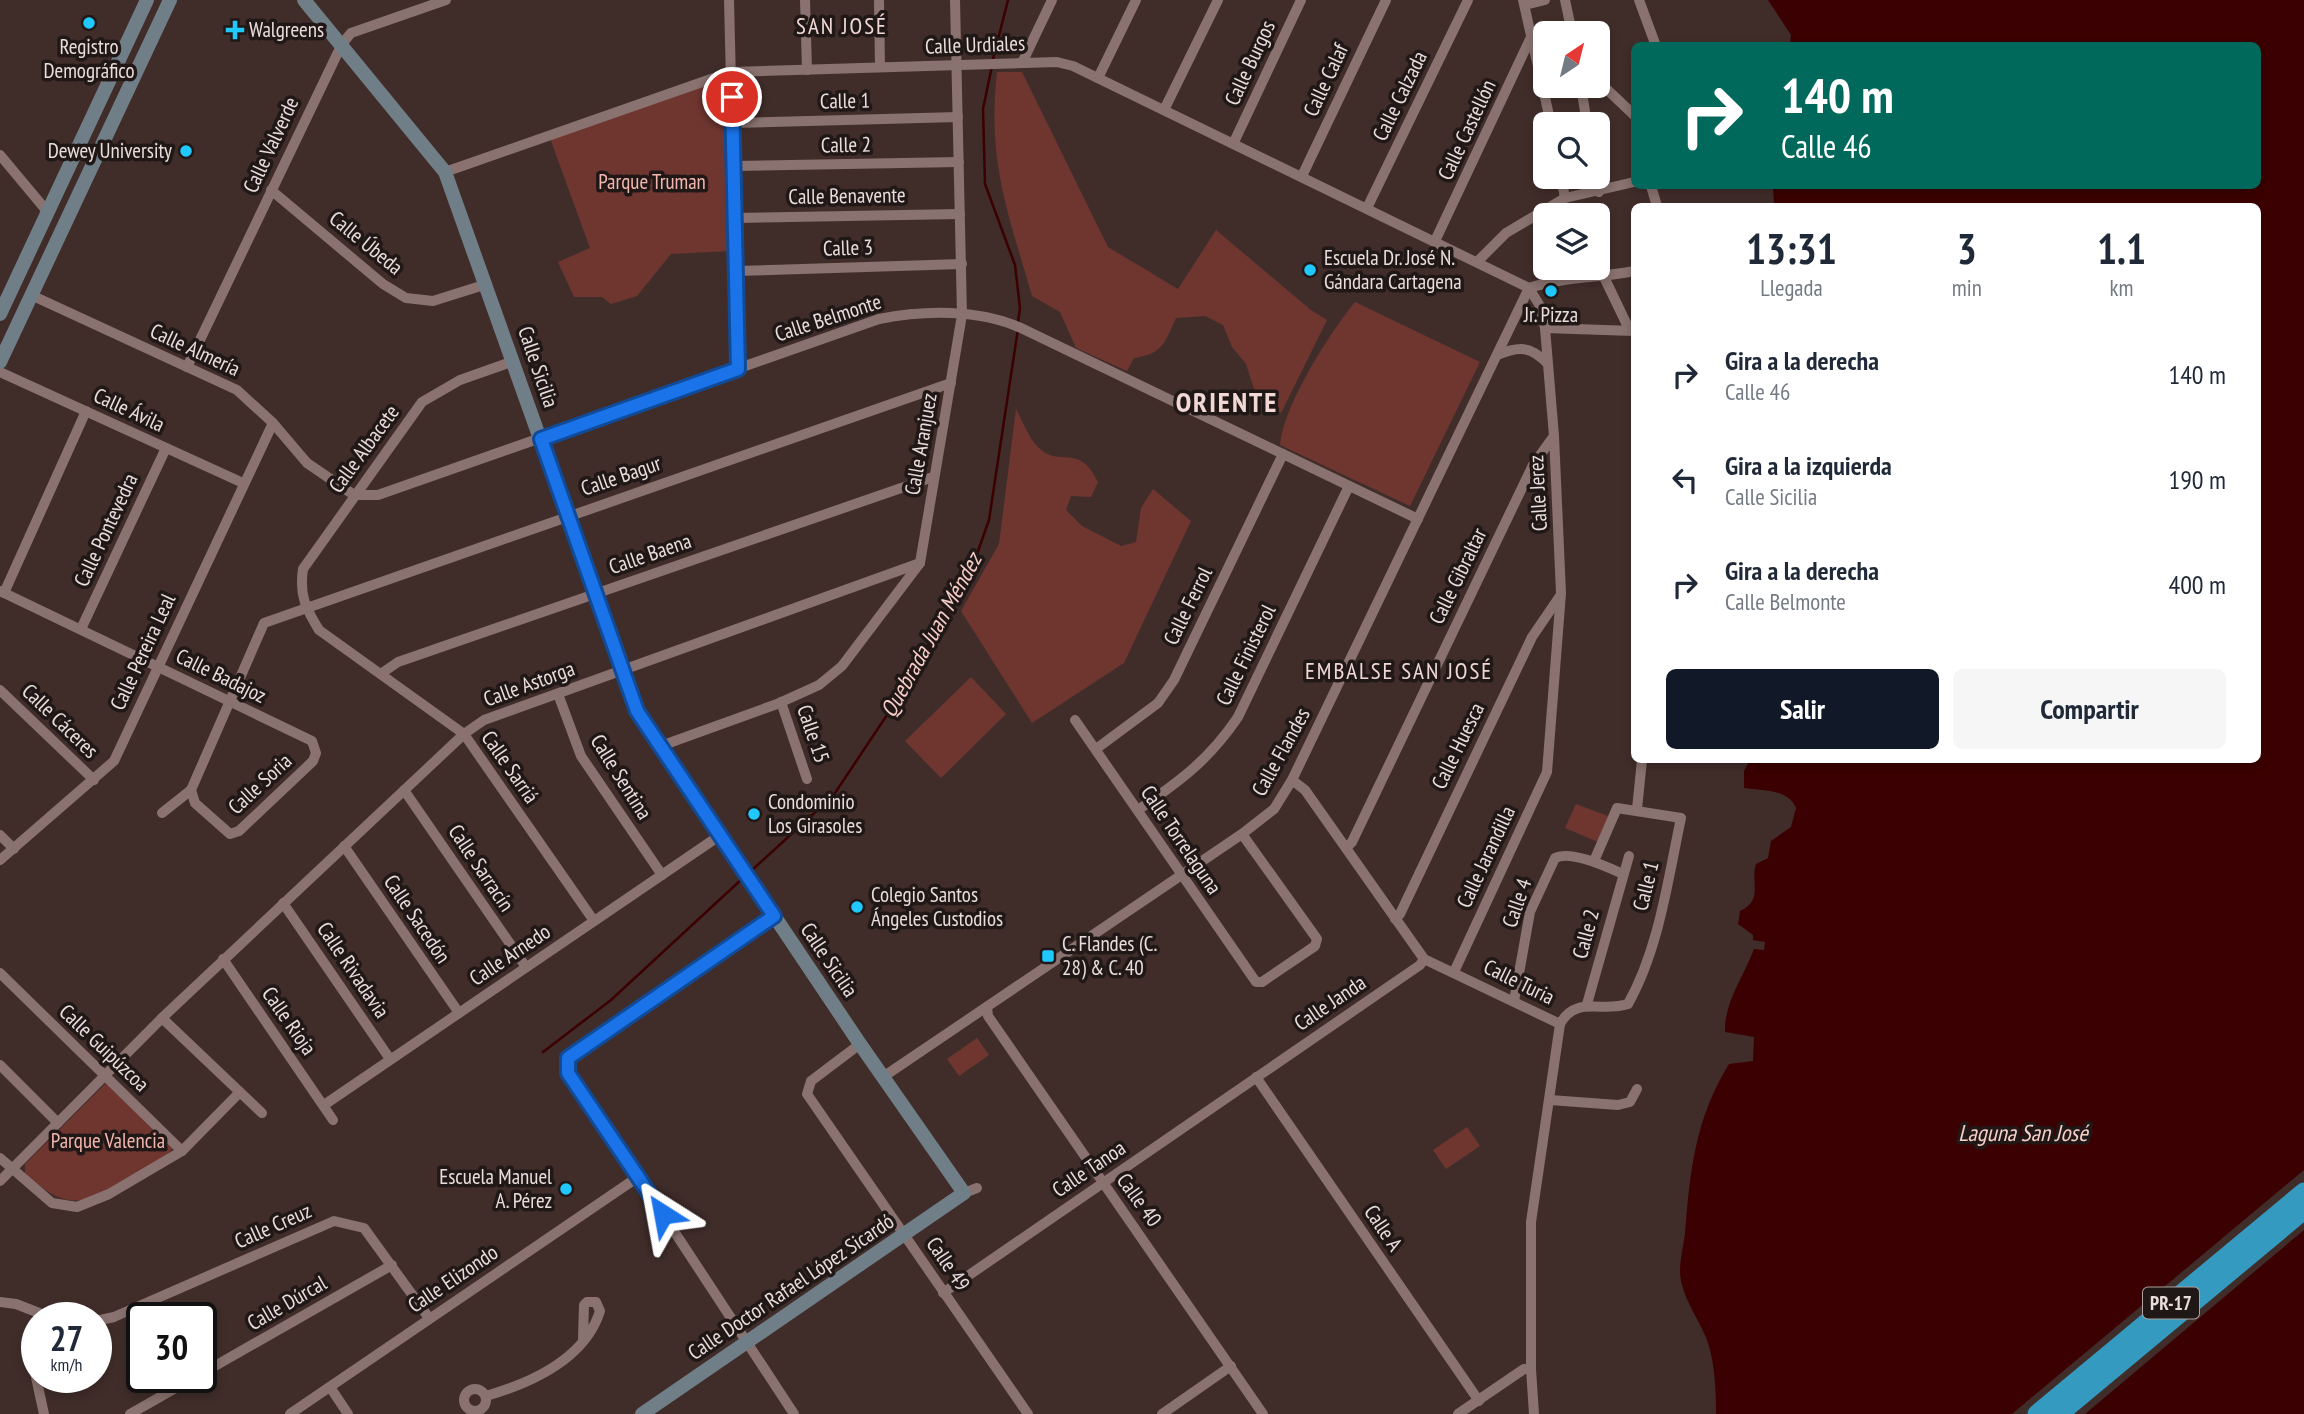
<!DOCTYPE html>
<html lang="es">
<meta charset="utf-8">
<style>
:root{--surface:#fff;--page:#f6f6f7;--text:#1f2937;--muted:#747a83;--accent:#111827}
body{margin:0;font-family:"PT Sans Narrow",sans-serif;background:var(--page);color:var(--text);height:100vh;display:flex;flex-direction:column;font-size:26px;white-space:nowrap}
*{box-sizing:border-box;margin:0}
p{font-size:23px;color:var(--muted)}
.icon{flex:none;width:38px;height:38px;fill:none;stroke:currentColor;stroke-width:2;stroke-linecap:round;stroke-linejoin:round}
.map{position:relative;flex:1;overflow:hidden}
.details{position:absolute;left:1631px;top:203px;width:630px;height:560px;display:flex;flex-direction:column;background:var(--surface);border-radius:10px;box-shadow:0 4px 10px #0003}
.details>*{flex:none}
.top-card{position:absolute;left:1631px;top:42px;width:630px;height:147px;border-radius:10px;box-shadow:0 4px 10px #0003;background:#00695c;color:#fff;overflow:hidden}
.needle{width:46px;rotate:35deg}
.controls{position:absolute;left:1533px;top:21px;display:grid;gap:14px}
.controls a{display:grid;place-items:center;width:77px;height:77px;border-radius:10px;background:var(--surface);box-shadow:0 4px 10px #0003;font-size:35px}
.speed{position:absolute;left:21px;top:1302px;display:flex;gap:14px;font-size:35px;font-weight:700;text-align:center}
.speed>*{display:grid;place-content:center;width:91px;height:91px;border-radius:50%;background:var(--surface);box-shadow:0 4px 10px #0003;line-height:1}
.speed small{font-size:18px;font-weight:400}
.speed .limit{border:4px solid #111;border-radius:10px;background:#fff;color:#111}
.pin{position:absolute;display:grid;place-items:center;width:60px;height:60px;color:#fff;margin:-30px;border:4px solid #fff;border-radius:50%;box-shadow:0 2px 7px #0007}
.me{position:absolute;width:77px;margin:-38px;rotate:326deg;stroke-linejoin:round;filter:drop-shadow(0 0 5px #0008)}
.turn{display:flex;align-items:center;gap:24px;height:147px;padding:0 35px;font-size:32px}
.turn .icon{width:91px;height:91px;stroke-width:2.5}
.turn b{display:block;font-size:49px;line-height:60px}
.eta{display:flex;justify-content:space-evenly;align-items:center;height:119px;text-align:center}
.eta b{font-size:42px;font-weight:600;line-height:49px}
.button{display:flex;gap:14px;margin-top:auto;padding:14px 35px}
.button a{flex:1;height:80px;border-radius:10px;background:var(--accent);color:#fff;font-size:28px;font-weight:600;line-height:80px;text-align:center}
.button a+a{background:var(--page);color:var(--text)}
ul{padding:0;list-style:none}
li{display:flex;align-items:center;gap:21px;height:105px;padding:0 35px}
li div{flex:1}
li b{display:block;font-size:26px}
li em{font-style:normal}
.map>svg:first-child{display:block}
.green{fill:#6f3630}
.water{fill:#3b0001}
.pier{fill:#402d2a}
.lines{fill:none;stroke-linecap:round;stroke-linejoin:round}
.stream{stroke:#3b0001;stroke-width:2.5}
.street{stroke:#89726f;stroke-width:10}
.secondary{stroke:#707e87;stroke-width:14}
.highway{stroke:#349abf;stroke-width:19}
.route-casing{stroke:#114b97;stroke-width:18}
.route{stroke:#1a73e8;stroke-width:12}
.poi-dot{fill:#20c9fd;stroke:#201817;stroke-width:2.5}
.labels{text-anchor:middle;stroke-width:7;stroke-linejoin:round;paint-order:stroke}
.shield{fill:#201817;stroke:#ada2a0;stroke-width:2}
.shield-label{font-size:19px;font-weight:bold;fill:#eadddb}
.poi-label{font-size:21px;fill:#eadddb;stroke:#201817;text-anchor:start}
.street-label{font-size:21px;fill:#eadddb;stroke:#201817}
.park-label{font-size:21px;fill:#f3b6ae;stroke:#201817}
.neighbourhood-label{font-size:23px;letter-spacing:2px;fill:#f2d8d5;stroke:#201817}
.water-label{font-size:23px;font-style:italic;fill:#f8cec8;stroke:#201817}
.district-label{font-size:28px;font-weight:bold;letter-spacing:2px;fill:#f2d8d5;stroke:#201817}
</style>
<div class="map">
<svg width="2304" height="1414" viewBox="0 0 2304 1414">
<rect width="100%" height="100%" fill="#402d2a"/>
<!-- green -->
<g class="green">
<path d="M997,72H1022L1108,247L1178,289L1216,230L1311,310L1327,320L1281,413L1257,398L1246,364L1232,347L1223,325L1205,316L1176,318C1165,342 1163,354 1134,358L1127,371L1076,348L1060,312L1032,296C1008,212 987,161 997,72Z"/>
<polygon points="721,79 728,83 732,251 671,254 637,296 611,304 602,297 574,297 558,262 590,248 551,141 555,135"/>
<path d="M1355,302L1480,362L1410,506L1280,445C1283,406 1329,334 1355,302Z"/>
<path d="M1016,409C1022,420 1029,439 1039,448C1060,468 1079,442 1098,482L1091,497L1071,496L1066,510L1082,526L1121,546L1136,542L1141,508L1153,489L1191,521L1124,663L1032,723L961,611L999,544Z"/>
<polygon points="971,677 1006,714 941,778 905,741"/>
<polygon points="1576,804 1608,816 1598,842 1565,828"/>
<polygon points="977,1038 989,1055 959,1076 947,1059"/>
<path d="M106,1083L172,1144V1150C160,1161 144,1169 131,1177C85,1206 66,1212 25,1173V1164Z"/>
<polygon points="1467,1127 1480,1146 1446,1169 1433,1150"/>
</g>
<!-- water -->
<path class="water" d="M1768,0H2304V1414H1716C1716,1390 1715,1363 1707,1340C1699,1319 1686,1304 1681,1281C1678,1266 1683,1249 1685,1233C1690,1171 1695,1119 1729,1064L1753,1061L1754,1037L1725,1032C1724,1002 1744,976 1754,949L1764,950L1765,942L1753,940V935L1738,924L1740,911C1764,900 1750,883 1756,864L1768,858L1771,841L1791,827L1796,808C1787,788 1762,791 1744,788V771L1750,760H2258V206H1774L1773,186H2258V46L1790,45L1791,35Z"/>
<!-- pier -->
<polygon class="pier" points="2304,1170 2304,1230 2085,1414 2012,1414"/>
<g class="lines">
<!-- stream -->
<g class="stream">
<polyline points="993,59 1008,0"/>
<polyline points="992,66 983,109 985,184 1015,265 1020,308 1018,322"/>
<polyline points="751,871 833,796 899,697 972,568 989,520 1018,329"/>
<polyline points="543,1052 611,1000 743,878"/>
</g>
<!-- street -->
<g class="street">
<polyline points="729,0 738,369"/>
<polyline points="805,0 807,70"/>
<polyline points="879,0 880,67"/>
<polyline points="1523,0 1551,124"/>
<polyline points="1565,0 1572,33"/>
<polyline points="1639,0 1656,46"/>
<polyline points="1525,5 1545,0"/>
<polyline points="1022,63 1052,0"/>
<polyline points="1098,78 1136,0"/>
<polyline points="1598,81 1634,115"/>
<polyline points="1581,86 1587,124"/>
<polyline points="1164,110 1218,0"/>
<polyline points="732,123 958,117"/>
<polyline points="1234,142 1301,0"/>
<polyline points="0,155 46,210"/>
<polyline points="734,166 959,162"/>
<polyline points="445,172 731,72 1057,62 1073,66 1529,288 1540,306 1545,328 1554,436 1561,593 1547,772 1454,972"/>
<polyline points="1302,176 1386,0"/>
<polyline points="1561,177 1565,198"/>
<polyline points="1596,177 1599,192"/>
<polyline points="1651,186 1657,206"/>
<polyline points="271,190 383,284 406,298 433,301 487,284"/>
<polyline points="1367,208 1468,0"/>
<polyline points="735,218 960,214"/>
<polyline points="1435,241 1532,35"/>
<polyline points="1478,261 1506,233 1565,198 1634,182"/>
<polyline points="736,271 962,264"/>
<polyline points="1604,277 1629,329"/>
<path d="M1529,288C1563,277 1599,278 1634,271"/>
<path d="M31,295L237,390L273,423L307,463L354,495H378L879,319C924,310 979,309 1021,328L1418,519"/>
<polyline points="1545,328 1634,331"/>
<path d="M1497,355C1519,346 1530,346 1547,363"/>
<path d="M514,361L460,380L422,402L303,569C299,595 306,609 319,630L464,734L594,921"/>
<polyline points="187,367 342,44 351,33 446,0"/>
<polyline points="0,372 243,483"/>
<polyline points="0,591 312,741 316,753 313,761 239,831 230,834 195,803 191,790"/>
<polyline points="4,593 86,411"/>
<polyline points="81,629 166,448"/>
<polyline points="382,673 398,662 933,477"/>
<polyline points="0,690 94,780"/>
<polyline points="558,694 581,756 662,875"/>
<polyline points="781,702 807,779"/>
<polyline points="1075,720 1256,982 1262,982 1315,946 1317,939 1242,834"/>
<polyline points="658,747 777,704 819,685 842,666 920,563 962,315 955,0"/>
<polyline points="1096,749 1158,703 1174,680 1283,454"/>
<polyline points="1292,780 1305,790 1424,959 1560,1024 1531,1222 1531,1369 1534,1414"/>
<polyline points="404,790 526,967"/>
<polyline points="1637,809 1642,760"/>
<path d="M1138,810C1180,781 1209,760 1238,717L1349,486"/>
<polyline points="162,813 191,790 264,623 951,383"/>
<polyline points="0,835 14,849"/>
<polyline points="344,846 459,1013"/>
<polyline points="1346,848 1352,842 1533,465 1554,436"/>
<polyline points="0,860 114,761 273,423"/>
<polyline points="283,903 390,1059"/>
<polyline points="774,916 568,1058 565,1065 794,1414"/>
<polyline points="1395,919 1400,914 1532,637 1560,596"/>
<polyline points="223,959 333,1120"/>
<polyline points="0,973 182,1151"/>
<path d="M1514,1001L1530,912L1555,858C1571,850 1607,867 1623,874"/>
<polyline points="1587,1004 1629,856"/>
<polyline points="987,1007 988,1016 1263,1414"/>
<polyline points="162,1018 262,1113"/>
<path d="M1560,1024C1576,995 1602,1013 1628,1004C1659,949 1668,879 1681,818L1617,808L1594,861"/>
<polyline points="860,1044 811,1081 807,1094 1028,1414"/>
<polyline points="0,1065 58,1123"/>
<polyline points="883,1077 1242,834 1274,809 1292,780 1529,288"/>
<polyline points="1256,1077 1479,1401"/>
<polyline points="1550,1100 1618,1105 1630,1102 1637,1089"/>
<polyline points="324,1105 719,836"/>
<polyline points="0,1158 52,1203 77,1207 109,1194 182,1151 240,1092"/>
<polyline points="0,1181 162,1018 464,734 484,720 920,563"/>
<polyline points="964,1193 977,1188"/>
<polyline points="943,1293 1420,965 1424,959"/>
<polyline points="0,1302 16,1304 52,1318"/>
<polyline points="96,1321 114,1317 334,1221 364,1228 429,1318"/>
<polyline points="37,1343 32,1359 44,1414"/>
<polyline points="201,1374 392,1265"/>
<polyline points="330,1387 348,1414"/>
<circle cx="475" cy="1400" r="11"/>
<path d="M486,1396C531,1383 585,1359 600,1311L596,1302H587L584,1305L583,1339"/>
<polyline points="130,1414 195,1377"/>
<polyline points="290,1414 638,1177"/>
<polyline points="1162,1414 1231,1366"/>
<polyline points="1458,1414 1524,1369 1531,1369"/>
</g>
<!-- secondary -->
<g class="secondary">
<polyline points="304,0 445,172 637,711 860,1044 964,1193 642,1414"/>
<polyline points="0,314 147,0"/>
<polyline points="0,362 170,0"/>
</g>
<!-- highway -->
<g class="highway">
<polyline points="2037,1414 2304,1192"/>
<polyline points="2059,1414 2304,1210"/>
</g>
</g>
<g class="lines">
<defs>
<polyline id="route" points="663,1214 568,1073 568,1058 774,916 637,711 541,439 738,369 732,97"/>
</defs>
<!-- route casing -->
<use href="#route" class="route-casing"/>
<!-- route -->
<use href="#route" class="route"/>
</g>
<!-- markers -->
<g class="poi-dot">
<circle cx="89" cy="23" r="7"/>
<path d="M231.5 19.5h7v7h7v7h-7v7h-7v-7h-7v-7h7z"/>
<circle cx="186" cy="151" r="7"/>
<circle cx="1310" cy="270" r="7"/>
<circle cx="1551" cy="291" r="7"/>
<circle cx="754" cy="814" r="7"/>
<circle cx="857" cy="907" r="7"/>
<rect x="1041" y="949" width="14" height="14" rx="3.5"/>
<circle cx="566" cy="1189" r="7"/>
</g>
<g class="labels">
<!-- shield labels -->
<rect class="shield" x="2143" y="1287.5" width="56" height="31" rx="5"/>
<g class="shield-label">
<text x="2171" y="1310">PR-17</text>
</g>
<!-- poi labels -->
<g class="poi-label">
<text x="249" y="37">Walgreens</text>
<text x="89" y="54" text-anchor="middle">Registro<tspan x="89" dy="24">Demográfico</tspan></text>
<text x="172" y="158" text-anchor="end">Dewey University</text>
<text x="1324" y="265">Escuela Dr. José N.<tspan x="1324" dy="24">Gándara Cartagena</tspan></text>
<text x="1551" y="322" text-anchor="middle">Jr. Pizza</text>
<text x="768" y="809">Condominio<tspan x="768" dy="24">Los Girasoles</tspan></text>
<text x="871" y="902">Colegio Santos<tspan x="871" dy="24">Ángeles Custodios</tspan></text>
<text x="1062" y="951">C. Flandes (C.<tspan x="1062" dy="24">28) &amp; C. 40</tspan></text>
<text x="552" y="1184" text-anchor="end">Escuela Manuel<tspan x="552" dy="24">A. Pérez</tspan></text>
</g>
<!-- street labels -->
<g class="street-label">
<text transform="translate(975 45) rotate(-2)" y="7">Calle Urdiales</text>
<text transform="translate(1250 63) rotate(-65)" y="7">Calle Burgos</text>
<text transform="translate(1326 80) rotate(-65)" y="7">Calle Calaf</text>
<text transform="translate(1400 96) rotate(-64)" y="7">Calle Calzada</text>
<text transform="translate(845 101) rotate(-1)" y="7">Calle 1</text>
<text transform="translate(1467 130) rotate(-65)" y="7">Calle Castellón</text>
<text transform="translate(271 145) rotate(-65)" y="7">Calle Valverde</text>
<text transform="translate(846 145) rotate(-1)" y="7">Calle 2</text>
<text transform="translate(847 196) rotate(-1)" y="7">Calle Benavente</text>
<text transform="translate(366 243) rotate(39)" y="7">Calle Úbeda</text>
<text transform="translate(848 248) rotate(-2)" y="7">Calle 3</text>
<text transform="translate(828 318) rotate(-18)" y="7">Calle Belmonte</text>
<text transform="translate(195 350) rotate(25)" y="7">Calle Almería</text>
<text transform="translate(538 367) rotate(71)" y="7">Calle Sicilia</text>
<text transform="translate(129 410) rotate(25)" y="7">Calle Ávila</text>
<text transform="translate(921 444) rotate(-80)" y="7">Calle Aranjuez</text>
<text transform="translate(364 449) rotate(-54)" y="7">Calle Albacete</text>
<text transform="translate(621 476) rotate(-19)" y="7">Calle Bagur</text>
<text transform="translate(1538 493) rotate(-93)" y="7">Calle Jerez</text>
<text transform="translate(106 530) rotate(-65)" y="7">Calle Pontevedra</text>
<text transform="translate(650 554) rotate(-19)" y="7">Calle Baena</text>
<text transform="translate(1458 576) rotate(-64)" y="7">Calle Gibraltar</text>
<text transform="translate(1188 606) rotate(-64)" y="7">Calle Ferrol</text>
<text transform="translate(143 652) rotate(-65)" y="7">Calle Pereira Leal</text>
<text transform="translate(1246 655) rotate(-64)" y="7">Calle Finisterol</text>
<text transform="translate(221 676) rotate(26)" y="7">Calle Badajoz</text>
<text transform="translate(529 684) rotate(-20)" y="7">Calle Astorga</text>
<text transform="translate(60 721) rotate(44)" y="7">Calle Cáceres</text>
<text transform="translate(813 734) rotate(71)" y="7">Calle 15</text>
<text transform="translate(1458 746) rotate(-64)" y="7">Calle Huesca</text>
<text transform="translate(1281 752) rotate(-61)" y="7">Calle Flandes</text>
<text transform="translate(510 767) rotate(55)" y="7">Calle Sarriá</text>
<text transform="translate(621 777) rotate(58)" y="7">Calle Sentina</text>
<text transform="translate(260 784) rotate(-43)" y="7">Calle Soria</text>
<text transform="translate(1181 840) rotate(56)" y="7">Calle Torrelaguna</text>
<text transform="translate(1486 857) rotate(-65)" y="7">Calle Jarandilla</text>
<text transform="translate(481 868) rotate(56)" y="7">Calle Sarracín</text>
<text transform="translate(1646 886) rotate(-76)" y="7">Calle 1</text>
<text transform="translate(1517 903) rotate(-71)" y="7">Calle 4</text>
<text transform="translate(417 919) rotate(56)" y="7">Calle Sacedón</text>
<text transform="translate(1586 934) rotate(-75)" y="7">Calle 2</text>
<text transform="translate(510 955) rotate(-34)" y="7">Calle Arnedo</text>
<text transform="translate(829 960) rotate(56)" y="7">Calle Sicilia</text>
<text transform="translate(353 970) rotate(56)" y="7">Calle Rivadavia</text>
<text transform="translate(1519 982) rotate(26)" y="7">Calle Turia</text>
<text transform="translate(1330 1003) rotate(-34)" y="7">Calle Janda</text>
<text transform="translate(289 1021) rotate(55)" y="7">Calle Rioja</text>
<text transform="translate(104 1048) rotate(44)" y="7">Calle Guipúzcoa</text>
<text transform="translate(1089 1169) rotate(-34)" y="7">Calle Tanoa</text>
<text transform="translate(1139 1200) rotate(54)" y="7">Calle 40</text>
<text transform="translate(273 1226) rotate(-24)" y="7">Calle Creuz</text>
<text transform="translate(1383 1228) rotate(56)" y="7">Calle A</text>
<text transform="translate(948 1264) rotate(56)" y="7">Calle 49</text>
<text transform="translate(453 1279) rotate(-34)" y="7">Calle Elizondo</text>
<text transform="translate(791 1287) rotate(-34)" y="7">Calle Doctor Rafael López Sicardó</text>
<text transform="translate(287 1303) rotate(-30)" y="7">Calle Dúrcal</text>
</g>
<!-- park labels -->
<g class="park-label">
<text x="652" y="189">Parque Truman</text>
<text x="108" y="1148">Parque Valencia</text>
</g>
<!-- neighbourhood labels -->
<g class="neighbourhood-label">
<text x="842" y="34">SAN JOSÉ</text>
<text x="1399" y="679">EMBALSE SAN JOSÉ</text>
</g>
<!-- water labels -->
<g class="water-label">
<text transform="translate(931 635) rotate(-61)" y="8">Quebrada Juan Méndez</text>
<text x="2023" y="1141">Laguna San José</text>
</g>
<!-- district labels -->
<g class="district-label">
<text x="1227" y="412">ORIENTE</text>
</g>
</g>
</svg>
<div class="controls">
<a><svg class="needle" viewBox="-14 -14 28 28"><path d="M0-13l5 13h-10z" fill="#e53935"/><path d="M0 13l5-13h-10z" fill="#747a83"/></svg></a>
<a><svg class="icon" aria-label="search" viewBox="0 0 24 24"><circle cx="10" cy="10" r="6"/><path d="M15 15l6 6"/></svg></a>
<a><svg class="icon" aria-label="layers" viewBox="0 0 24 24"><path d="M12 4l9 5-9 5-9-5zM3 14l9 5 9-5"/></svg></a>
</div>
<div class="speed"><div>27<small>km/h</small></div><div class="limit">30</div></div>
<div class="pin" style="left:732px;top:97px;background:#d93025"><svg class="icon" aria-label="arrive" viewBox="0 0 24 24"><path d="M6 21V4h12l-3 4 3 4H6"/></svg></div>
<svg class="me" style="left:663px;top:1214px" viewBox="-20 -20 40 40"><path d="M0-17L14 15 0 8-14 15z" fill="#1a73e8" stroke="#fff" stroke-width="4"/></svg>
<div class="top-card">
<div class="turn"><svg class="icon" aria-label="right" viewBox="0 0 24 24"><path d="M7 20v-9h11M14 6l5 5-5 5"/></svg><div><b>140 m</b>Calle 46</div></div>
</div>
<section class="details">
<div class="eta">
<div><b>13:31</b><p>Llegada</p></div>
<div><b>3</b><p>min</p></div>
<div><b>1.1</b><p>km</p></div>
</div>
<ul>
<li><svg class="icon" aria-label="right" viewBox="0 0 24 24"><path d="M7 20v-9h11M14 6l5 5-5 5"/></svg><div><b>Gira a la derecha</b><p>Calle 46</p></div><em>140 m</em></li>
<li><svg class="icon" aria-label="left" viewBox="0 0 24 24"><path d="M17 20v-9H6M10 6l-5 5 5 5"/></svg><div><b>Gira a la izquierda</b><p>Calle Sicilia</p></div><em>190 m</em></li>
<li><svg class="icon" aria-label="right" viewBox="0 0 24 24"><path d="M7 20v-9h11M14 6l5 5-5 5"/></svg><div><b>Gira a la derecha</b><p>Calle Belmonte</p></div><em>400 m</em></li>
</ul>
<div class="button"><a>Salir</a><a>Compartir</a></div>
</section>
</div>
